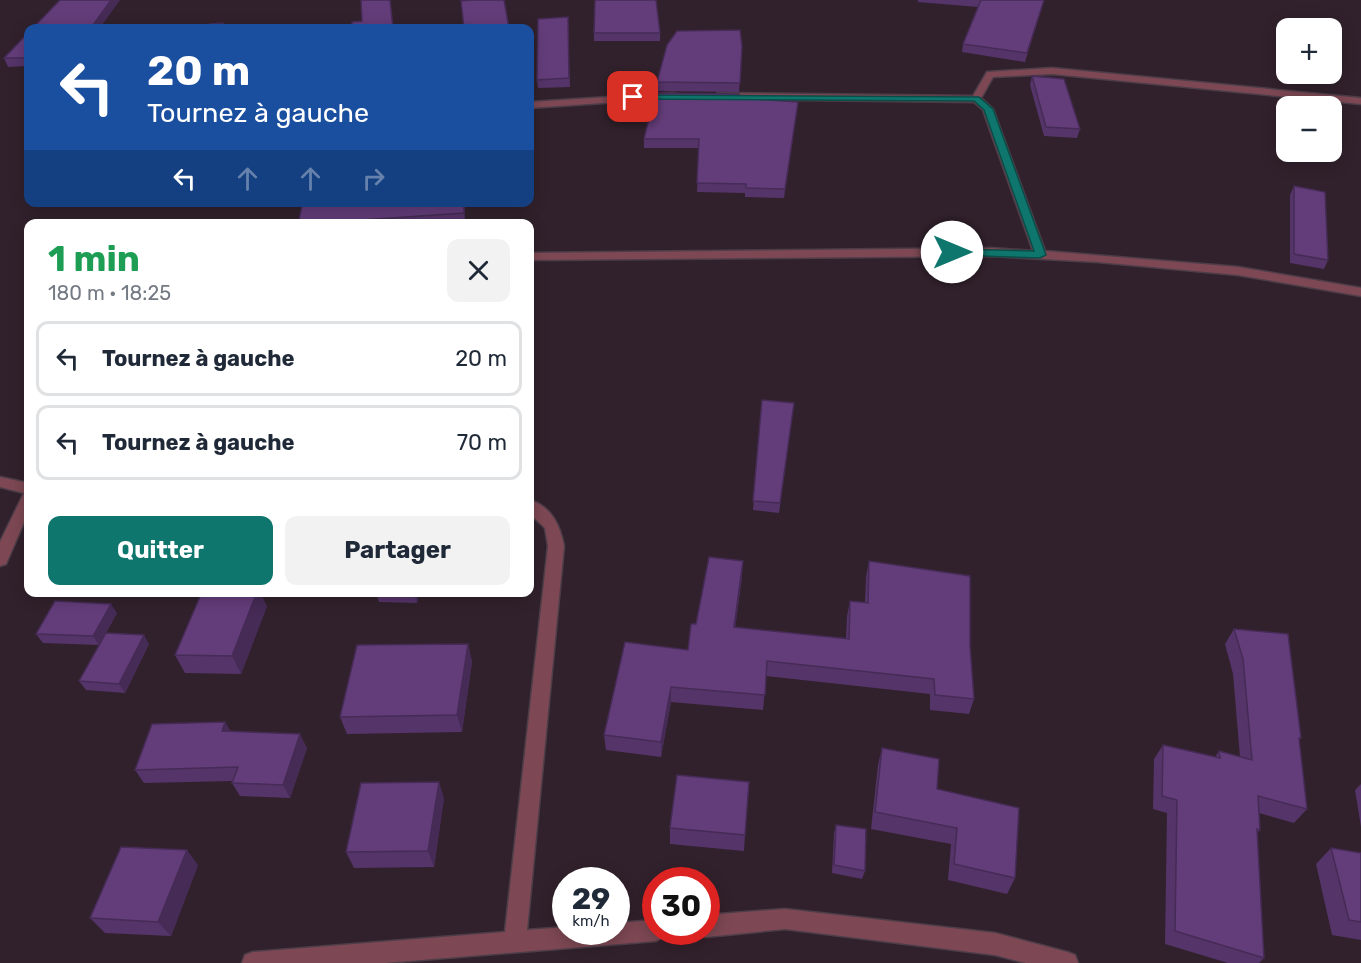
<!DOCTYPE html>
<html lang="fr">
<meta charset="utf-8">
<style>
:root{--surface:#fff;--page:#f2f2f3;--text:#1f2937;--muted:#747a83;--line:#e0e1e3;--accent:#0f766e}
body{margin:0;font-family:Rubik,sans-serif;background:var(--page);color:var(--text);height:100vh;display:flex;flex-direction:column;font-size:22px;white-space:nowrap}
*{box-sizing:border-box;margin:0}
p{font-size:20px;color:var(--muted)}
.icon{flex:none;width:33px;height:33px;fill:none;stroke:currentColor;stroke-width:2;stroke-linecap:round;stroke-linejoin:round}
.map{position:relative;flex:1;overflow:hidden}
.panel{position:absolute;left:24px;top:219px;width:510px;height:378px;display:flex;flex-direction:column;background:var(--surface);border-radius:12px;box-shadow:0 3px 15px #0003}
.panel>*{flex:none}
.guide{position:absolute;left:24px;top:24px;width:510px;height:183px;border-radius:12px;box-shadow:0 3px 15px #0003;background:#1a4fa0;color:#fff;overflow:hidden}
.controls{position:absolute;left:1276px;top:18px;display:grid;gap:12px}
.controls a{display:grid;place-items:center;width:66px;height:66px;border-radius:12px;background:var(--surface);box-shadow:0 3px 15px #0003;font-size:30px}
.speed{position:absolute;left:552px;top:867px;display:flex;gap:12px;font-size:30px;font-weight:700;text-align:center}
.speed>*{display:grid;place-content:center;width:78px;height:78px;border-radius:50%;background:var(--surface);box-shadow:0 3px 15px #0003;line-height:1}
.speed small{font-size:15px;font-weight:400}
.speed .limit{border:9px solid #d22;background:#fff;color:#111}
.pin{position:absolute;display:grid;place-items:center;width:51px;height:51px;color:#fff;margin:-26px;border-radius:12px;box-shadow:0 3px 9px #0006}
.me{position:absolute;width:66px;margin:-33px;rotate:90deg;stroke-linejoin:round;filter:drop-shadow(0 0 4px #0008)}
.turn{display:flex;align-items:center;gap:21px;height:126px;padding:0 24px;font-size:27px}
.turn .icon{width:78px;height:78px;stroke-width:2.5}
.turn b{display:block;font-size:42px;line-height:51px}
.lanes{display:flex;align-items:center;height:57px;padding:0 24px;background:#0003;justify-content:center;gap:30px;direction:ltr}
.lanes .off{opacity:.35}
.round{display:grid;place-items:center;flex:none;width:63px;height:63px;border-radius:12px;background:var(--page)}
.headline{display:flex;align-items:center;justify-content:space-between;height:102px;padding:0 24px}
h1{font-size:36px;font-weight:700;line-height:45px;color:#1e9e55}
.cta{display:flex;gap:12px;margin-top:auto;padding:12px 24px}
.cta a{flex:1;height:69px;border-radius:12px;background:var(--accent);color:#fff;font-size:24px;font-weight:700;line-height:69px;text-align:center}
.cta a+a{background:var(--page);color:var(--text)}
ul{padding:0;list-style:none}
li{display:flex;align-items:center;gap:18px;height:75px;margin:0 12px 9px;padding:0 12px;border:3px solid var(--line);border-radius:12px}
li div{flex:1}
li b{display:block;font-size:22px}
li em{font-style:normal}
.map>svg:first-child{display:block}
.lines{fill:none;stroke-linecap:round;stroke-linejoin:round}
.street-casing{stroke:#4c3d48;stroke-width:3}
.street{fill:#7d4853;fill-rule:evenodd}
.wall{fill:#553469}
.shaded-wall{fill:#452b55}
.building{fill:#633d7a;stroke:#452b55;stroke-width:1.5}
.route{fill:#0f766e;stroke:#0a4d48;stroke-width:1.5}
</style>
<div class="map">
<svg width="1361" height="963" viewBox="0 0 1361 963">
<rect width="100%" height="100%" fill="#31212c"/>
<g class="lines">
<defs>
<g id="street">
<polygon points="1052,68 1361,98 1361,104 1052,74 993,77 981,98 993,109 1045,251 1238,267 1361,288 1361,296 1238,275 1098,262 991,256 530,260 530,253 991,248 1033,251 983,110 974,102 718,99 713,96 718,93 973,96 987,72"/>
<polygon points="673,93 676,94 676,98 530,108 530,102"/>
<polygon points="0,477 28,483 28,513 6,564 0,566 0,542 24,493 0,487"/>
<path d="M530,500C552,507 560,526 564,546L527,930L566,927V932H616V923L656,920V932H666L663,937L656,941L384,963H242L245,955L253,952L505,932L548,546L545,528L530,514Z"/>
<polygon points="785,909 995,933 1067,952 1075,955 1078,963 1026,963 995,955 785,929 706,937 698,932 706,932 706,915"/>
</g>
</defs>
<!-- street casing -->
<use href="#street" class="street-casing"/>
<!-- street -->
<use href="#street" class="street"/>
</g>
<!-- wall -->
<g class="wall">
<polygon points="918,0 1044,0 1025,62 962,52 963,44 978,7 918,2"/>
<polygon points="568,25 570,87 538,88 537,80"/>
<polygon points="28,33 28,66 8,67 4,58"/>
<rect x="594" y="33" width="66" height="8"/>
<polygon points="742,46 739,92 658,91 657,82"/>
<polygon points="1032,76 1080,129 1077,138 1044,136 1030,85"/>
<polygon points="739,98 798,102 784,198 745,197 745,193 697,192 699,148 644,148 644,139"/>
<polygon points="1294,186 1328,260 1324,269 1290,263 1290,195"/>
<polygon points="465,202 465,222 448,224 298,224"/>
<polygon points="762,400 794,403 779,513 753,510"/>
<polygon points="869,561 970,646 974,699 969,714 930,710 930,694 766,676 763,710 671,702 661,757 606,750 604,735 688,650 696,624 742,577 735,628 846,638 847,616 850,601 865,602 866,577"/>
<polygon points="419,592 417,603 379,602 376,593"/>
<polygon points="267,606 241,674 185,673 175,655"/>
<polygon points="117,613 106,633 149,644 125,693 86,690 79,681 99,645 43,643 36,634"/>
<polygon points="1234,629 1301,738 1299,741 1307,809 1294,823 1259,813 1260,830 1257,833 1264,958 1259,963 1228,963 1165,944 1167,813 1153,809 1154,759 1163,745 1215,757 1219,751 1240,757 1233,674 1225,644"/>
<polygon points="468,644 472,662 462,732 347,734 340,717"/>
<polygon points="225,722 231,732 307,748 290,798 240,796 232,783 233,781 144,783 135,770"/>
<polygon points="882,748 1015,878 1007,894 948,880 951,844 871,829 878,765"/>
<polygon points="1361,784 1361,827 1355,790"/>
<polygon points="444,798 434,867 354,868 346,852"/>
<polygon points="836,825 865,871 862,879 832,873 834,833"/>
<polygon points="670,828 745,835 744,851 670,844"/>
<polygon points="1331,848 1361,853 1361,940 1332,935 1316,864"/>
<polygon points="198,865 171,936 105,933 90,918"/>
</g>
<!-- shaded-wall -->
<g class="shaded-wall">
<polygon points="111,0 120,0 100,28 91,28"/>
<polygon points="798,102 797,111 784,198 785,189"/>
<polygon points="464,202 465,202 465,222 464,213"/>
<polygon points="743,561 742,577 733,643 734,627"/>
<polygon points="257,592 260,592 267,606 241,674 232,656"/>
<polygon points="415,592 419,592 417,603 414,593"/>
<polygon points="111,604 117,613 99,645 93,636"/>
<polygon points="144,635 149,644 125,693 119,684"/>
<polygon points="468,644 472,662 462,732 457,715"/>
<polygon points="671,687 671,702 661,757 661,742"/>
<polygon points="225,722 233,736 222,731"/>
<polygon points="300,734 307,748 290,798 283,785"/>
<polygon points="439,782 444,798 434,867 428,851"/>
<polygon points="187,850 198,865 171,936 158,922"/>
</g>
<!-- building -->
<g class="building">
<polygon points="60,0 111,0 91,28 33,28"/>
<polygon points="361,0 390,0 393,28 352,28 352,22 362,21"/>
<polygon points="472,0 504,0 509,28 464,28 461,1"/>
<polygon points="595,0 656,0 660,33 594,33"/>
<polygon points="981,0 1044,0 1027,53 963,44"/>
<polygon points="568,17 569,78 537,80 538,19"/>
<polygon points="223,23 224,28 209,28 210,24"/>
<polygon points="740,30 742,46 740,83 657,82 667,45 677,31"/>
<polygon points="28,33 28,58 4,58"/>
<polygon points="1032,76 1064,79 1080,129 1046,127"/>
<polygon points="655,93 739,94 739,98 798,102 785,189 746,188 746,184 697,183 699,139 644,139"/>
<polygon points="1294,186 1325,192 1328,260 1294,254"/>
<polygon points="303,202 464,202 464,213 332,222 331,224 298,224"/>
<polygon points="762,400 794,403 780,503 753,501"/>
<polygon points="709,557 743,561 734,627 849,639 850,601 868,603 869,561 970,576 970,646 974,699 935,695 934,679 767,661 765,695 671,687 661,742 604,735 625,642 688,650 691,624 696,624"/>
<polygon points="202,592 257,592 232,656 175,655"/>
<polygon points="376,592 415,592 414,593"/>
<polygon points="55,601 111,604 93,636 36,634"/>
<polygon points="1234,629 1288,634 1301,738 1299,738 1307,809 1258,796 1260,830 1257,829 1264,958 1175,931 1177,800 1162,796 1163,745 1220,758 1219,751 1252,760 1243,659"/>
<polygon points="106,633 144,635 119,684 79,681"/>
<polygon points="468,644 457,715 340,717 357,645"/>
<polygon points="225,722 222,731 300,734 283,785 232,783 238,767 135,770 152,724"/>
<polygon points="882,748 939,759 937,789 1019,808 1015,878 954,864 957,828 875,812"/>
<polygon points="677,775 749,782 745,835 670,828"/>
<polygon points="439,782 428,851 346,852 361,783"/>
<polygon points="836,825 866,829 865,871 834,865"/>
<polygon points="121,847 187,850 158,922 90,918"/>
<polygon points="1331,848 1361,853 1361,922 1349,920"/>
</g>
<!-- route -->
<polygon class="route" points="633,95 979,97 993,109 1046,255 1040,258 952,255 947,252 952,249 1034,251 984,110 974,101 630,99 630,95"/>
</svg>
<div class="controls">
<a>+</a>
<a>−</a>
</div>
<div class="speed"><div>29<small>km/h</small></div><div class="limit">30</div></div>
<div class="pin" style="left:633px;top:97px;background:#d93025"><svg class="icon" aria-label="arrive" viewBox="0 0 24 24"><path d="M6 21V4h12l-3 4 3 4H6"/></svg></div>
<svg class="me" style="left:952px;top:252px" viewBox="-20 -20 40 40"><circle r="19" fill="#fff"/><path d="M0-13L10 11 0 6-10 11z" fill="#0f766e"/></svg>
<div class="guide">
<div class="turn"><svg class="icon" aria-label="left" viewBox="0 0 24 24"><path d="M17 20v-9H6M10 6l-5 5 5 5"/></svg><div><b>20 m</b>Tournez à gauche</div></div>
<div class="lanes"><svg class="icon" aria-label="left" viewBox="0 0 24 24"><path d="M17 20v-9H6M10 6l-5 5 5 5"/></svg><svg class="icon off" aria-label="ahead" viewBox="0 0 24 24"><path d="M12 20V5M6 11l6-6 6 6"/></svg><svg class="icon off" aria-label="ahead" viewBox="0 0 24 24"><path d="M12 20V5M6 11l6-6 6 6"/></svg><svg class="icon off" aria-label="right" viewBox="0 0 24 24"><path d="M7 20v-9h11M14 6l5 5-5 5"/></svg></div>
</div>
<section class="panel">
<div class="headline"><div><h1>1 min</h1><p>180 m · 18:25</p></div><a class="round"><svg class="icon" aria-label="close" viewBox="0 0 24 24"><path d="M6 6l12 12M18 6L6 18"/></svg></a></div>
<ul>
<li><svg class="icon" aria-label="left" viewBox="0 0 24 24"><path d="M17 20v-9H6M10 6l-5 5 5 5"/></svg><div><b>Tournez à gauche</b></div><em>20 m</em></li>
<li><svg class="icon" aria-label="left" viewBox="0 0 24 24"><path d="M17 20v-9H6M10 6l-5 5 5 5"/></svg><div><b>Tournez à gauche</b></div><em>70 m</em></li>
</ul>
<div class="cta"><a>Quitter</a><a>Partager</a></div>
</section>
</div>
